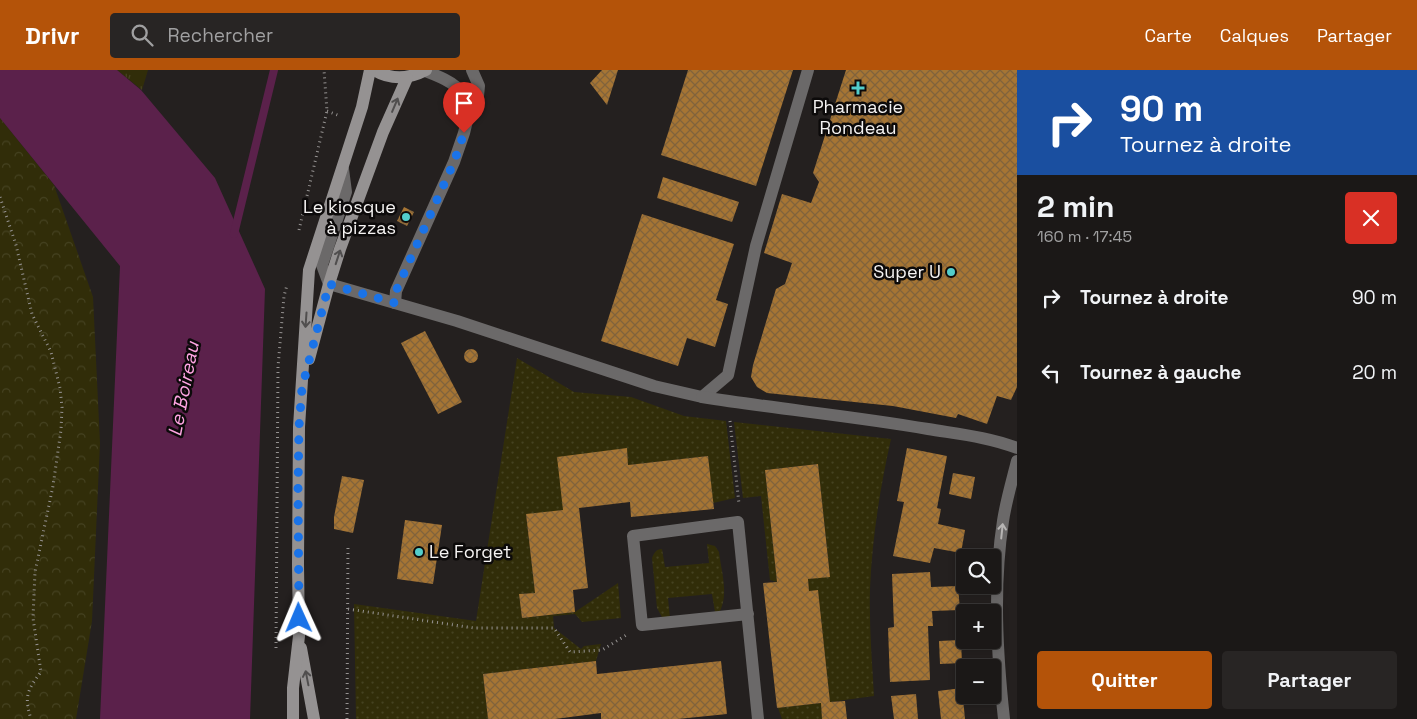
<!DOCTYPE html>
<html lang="fr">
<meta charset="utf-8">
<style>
:root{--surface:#1b1817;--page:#282524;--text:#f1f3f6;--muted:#a0a0a1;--line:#393736;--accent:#b45309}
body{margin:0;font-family:"Space Grotesk",sans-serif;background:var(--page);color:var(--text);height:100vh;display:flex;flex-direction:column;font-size:19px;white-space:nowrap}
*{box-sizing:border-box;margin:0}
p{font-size:16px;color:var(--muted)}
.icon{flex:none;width:28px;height:28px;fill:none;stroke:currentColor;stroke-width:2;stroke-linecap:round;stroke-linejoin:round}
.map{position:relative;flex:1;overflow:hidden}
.panel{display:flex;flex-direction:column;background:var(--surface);width:400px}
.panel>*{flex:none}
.hud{background:#1a4fa0;color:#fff;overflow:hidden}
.controls{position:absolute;left:956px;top:479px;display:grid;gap:10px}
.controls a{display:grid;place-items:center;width:45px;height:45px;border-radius:5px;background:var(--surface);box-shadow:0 2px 8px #0003,0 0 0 1px var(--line);font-size:25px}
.pin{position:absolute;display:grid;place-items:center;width:42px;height:42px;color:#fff;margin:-51px -21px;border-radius:50% 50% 50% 0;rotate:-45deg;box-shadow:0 0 5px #0007}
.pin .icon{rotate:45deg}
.me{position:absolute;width:55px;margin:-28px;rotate:359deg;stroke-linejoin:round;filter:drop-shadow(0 0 4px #0008)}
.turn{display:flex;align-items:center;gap:18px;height:105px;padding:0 20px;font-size:22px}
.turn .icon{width:65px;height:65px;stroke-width:2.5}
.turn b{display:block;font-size:35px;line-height:42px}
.round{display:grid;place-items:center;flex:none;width:52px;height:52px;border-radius:5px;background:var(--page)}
.head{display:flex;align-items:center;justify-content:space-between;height:85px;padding:0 20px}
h1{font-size:30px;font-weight:700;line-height:38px}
.button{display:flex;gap:10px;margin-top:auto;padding:10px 20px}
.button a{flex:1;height:58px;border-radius:5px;background:var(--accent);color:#fff;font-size:20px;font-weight:700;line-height:58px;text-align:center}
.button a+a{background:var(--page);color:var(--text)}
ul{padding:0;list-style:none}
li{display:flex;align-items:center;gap:15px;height:75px;padding:0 20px}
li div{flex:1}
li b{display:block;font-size:19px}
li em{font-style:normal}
header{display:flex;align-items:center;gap:30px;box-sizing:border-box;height:70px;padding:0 25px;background:var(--accent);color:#fff}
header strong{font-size:24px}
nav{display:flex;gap:28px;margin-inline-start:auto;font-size:18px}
.search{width:350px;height:45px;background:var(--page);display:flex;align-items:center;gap:12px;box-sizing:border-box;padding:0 18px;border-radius:5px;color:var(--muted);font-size:19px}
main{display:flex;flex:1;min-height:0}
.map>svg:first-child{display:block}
.grass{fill:url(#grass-tufts)}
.park{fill:url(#park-crowns)}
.garden{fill:url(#garden-dots)}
.water{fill:#5b214b}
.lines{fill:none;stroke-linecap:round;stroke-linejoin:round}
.stream{stroke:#5b214b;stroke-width:8}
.building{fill:url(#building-cross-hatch)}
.path{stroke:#969392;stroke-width:3;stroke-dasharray:1 4;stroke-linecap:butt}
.lane{stroke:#6b6969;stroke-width:12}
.street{stroke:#6b6969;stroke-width:12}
.secondary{stroke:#959292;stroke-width:12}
.oneway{stroke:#504e4e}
.oneway2{stroke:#b7b5b4}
.route{stroke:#1a73e8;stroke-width:9;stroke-dasharray:0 16.2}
.poi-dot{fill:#53cdcb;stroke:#0c0a0a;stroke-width:2}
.labels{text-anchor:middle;stroke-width:5;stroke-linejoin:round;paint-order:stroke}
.poi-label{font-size:18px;fill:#f5f3f2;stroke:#0c0a0a;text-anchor:end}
.water-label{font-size:19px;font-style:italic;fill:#fea4e2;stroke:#0c0a0a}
</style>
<header>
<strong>Drivr</strong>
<div class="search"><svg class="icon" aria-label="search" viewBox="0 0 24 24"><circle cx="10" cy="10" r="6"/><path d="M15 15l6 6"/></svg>Rechercher</div>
<nav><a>Carte</a><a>Calques</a><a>Partager</a></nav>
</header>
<main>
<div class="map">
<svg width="1017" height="649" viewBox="0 0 1017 649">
<defs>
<pattern id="grass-tufts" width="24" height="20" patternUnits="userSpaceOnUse" patternTransform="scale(1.25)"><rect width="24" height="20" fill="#312d09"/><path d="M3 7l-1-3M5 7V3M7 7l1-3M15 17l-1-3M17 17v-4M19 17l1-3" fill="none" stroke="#454221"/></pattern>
<pattern id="park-crowns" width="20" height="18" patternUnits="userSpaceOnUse" patternTransform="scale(1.25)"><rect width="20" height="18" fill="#312d09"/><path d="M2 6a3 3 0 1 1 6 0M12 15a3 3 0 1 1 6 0" fill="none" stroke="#454221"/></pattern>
<pattern id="garden-dots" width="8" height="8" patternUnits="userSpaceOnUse" patternTransform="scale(1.25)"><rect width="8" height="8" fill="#312d09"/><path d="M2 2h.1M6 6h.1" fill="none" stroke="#454221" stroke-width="1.8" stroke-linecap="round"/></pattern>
<pattern id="building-cross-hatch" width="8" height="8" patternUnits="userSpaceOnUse" patternTransform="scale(1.25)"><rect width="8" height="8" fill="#a67534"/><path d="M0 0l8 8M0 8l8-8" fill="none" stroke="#81633c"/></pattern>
</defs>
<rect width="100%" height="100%" fill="#24201f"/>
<!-- grass -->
<polygon class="grass" points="117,0 148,0 142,20"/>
<!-- park -->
<polygon class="park" points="0,48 54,115 93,227 100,373 92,551 76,649 0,649"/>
<!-- garden -->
<g class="garden">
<polygon points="517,288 574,322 631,327 684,346 726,351 735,428 713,433 708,386 628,395 627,379 563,440 526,445 535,523 519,524 522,548 575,542 618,513 621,548 582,552 575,544 553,546 554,558 581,579 584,576 601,574 596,591 483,604 488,649 356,649 354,534 476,551"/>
<path d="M734,352L891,369C880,418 872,469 870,519C869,555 872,591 874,626L830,632L818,520L809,521L808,509L830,506L818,394L765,400L777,512L770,510L761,426L743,428Z"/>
<path d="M707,474L715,476L719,482C721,500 729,524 720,541L715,542L712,524L668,528L670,548L662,547L657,538L652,488C654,483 656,479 662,479L665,497L709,493Z"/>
<polygon points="821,633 822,649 782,649 778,638"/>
</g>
<!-- water -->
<polygon class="water" points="0,0 117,0 141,20 215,108 265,219 250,649 100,649 120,196 0,48"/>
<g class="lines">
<!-- stream -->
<polyline class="stream" points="234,164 274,0"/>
</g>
<!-- building -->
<g class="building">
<polygon points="602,0 618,0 607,35 590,13"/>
<polygon points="688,0 793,0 756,116 661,85"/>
<polygon points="846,0 1017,0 1017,317 1011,330 997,326 987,354 958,344 956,348 893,336 767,323 757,317 751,307 753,295 776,219 785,214 792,193 764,183 782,124 811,133 819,112 813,103"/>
<polygon points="663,107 739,132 732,152 657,128"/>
<polygon points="404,137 414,142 407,156 397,151"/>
<polygon points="642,144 734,174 716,230 728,234 715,277 687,268 678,296 601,271"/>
<polygon points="425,261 462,332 438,344 401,273"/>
<circle cx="471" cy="286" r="7"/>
<polygon points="627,378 628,395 708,386 714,439 631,447 630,432 579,438 588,518 573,520 575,542 522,548 519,524 535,523 526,444 563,440 557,387"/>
<polygon points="907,378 947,386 937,438 941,439 938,454 965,460 961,483 934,478 930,493 893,486 904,432 897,431"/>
<polygon points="818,394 830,507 808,509 809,521 818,520 830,632 845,631 847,649 822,649 821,633 777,638 763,513 777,512 765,400"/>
<polygon points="953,403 975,407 971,429 949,424"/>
<polygon points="342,406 364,410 353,463 334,459 334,447"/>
<polygon points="405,450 442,455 433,514 397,509"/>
<polygon points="930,502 931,517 958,516 960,540 932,541 933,556 928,556 930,610 890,612 888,558 894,557 892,504"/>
<polygon points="961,570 962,593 940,594 939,571"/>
<polygon points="596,591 597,604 721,591 727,644 678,649 601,649 601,643 555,649 488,649 483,604"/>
<polygon points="962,618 965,649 941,649 938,621"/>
<polygon points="916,624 918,649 894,649 891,626"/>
</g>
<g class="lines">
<!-- path -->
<g class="path">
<polyline points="327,41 340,46"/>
<path d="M0,127L16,175L32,244L51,282L60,318L62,337L61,360L53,416L35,502L33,548L41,602C27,620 24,627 31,649"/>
<polyline points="299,160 327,41 324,0"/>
<polyline points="730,351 739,434"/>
<polyline points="348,539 474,558 554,558 570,582 602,580 628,564"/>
<polyline points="276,578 278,297 284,226 287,215"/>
<polyline points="347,649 348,474"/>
</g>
<!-- lane -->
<g class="lane">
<path d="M425,1C446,9 458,14 471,34"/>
<polyline points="343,99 346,122 322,195 329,214 457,251 654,316 702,327 728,305 756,176 808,0"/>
<polyline points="395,233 396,221 454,92 464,63 471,34 478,26 479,16 472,0"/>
<path d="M702,327C777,339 853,346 928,359C958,364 989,367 1017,378"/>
<polyline points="748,544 642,555 633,466 738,452 758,649"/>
</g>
<!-- street -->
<path class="street" d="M1004,649C997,584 993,516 1003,451C1006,431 1012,411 1017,391"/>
<!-- secondary -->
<g class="secondary">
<path d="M374,0C391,10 409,9 426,0"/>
<polyline points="309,289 329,214 340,179 383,62 407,8"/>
<polyline points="301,578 314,649"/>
<polyline points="293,649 293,618 299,566 298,494 299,357 309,200 362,37 370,0"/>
</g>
</g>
<!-- one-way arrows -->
<defs><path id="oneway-shaft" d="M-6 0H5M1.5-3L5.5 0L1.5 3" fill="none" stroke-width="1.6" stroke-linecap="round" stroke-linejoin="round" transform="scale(1.25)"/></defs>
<g class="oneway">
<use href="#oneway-shaft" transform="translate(395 35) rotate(-67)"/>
<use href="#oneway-shaft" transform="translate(338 187) rotate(-72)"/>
<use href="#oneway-shaft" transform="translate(306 250) rotate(94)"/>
<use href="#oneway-shaft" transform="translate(307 608) rotate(-101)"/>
</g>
<use class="oneway2" href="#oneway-shaft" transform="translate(1002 461) rotate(-84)"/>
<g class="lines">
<!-- route -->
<polyline class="route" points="299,548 298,420 299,357 302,318 329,214 395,233 396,221 454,92 464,63"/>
</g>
<!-- markers -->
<g class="poi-dot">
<path d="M855.5 10.5h5v5h5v5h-5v5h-5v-5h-5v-5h5z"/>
<circle cx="406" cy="147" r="5"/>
<circle cx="951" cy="202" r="5"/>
<circle cx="419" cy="482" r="5"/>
</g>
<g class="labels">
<!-- poi labels -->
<g class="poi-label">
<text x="858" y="43" text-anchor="middle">Pharmacie<tspan x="858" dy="21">Rondeau</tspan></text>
<text x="396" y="143">Le kiosque<tspan x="396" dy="21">à pizzas</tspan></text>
<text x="941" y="208">Super U</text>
<text x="429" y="488" text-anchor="start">Le Forget</text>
</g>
<!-- water labels -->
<g class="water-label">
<text transform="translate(183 319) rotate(-79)" y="7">Le Boireau</text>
</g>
</g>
</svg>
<div class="controls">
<a><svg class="icon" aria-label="search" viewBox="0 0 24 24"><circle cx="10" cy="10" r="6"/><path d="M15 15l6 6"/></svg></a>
<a>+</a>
<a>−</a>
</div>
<div class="pin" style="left:464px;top:63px;background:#d93025"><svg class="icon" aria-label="arrive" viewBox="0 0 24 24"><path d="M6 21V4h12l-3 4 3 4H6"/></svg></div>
<svg class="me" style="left:299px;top:548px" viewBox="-20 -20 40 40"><path d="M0-17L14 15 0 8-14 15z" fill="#1a73e8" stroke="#fff" stroke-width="4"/></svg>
</div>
<section class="panel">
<div class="hud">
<div class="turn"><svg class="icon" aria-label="right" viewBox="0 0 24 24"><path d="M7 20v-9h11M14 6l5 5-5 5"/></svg><div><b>90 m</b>Tournez à droite</div></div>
</div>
<div class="head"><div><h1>2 min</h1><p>160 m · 17:45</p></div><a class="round" style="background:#d93025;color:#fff"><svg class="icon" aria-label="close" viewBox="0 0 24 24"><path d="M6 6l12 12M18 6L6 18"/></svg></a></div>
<ul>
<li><svg class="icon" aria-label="right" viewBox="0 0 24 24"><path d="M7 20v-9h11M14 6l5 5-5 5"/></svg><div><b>Tournez à droite</b></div><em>90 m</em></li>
<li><svg class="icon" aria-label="left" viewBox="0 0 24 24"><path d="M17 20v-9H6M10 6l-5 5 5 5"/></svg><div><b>Tournez à gauche</b></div><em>20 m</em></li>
</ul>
<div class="button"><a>Quitter</a><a>Partager</a></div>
</section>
</main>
